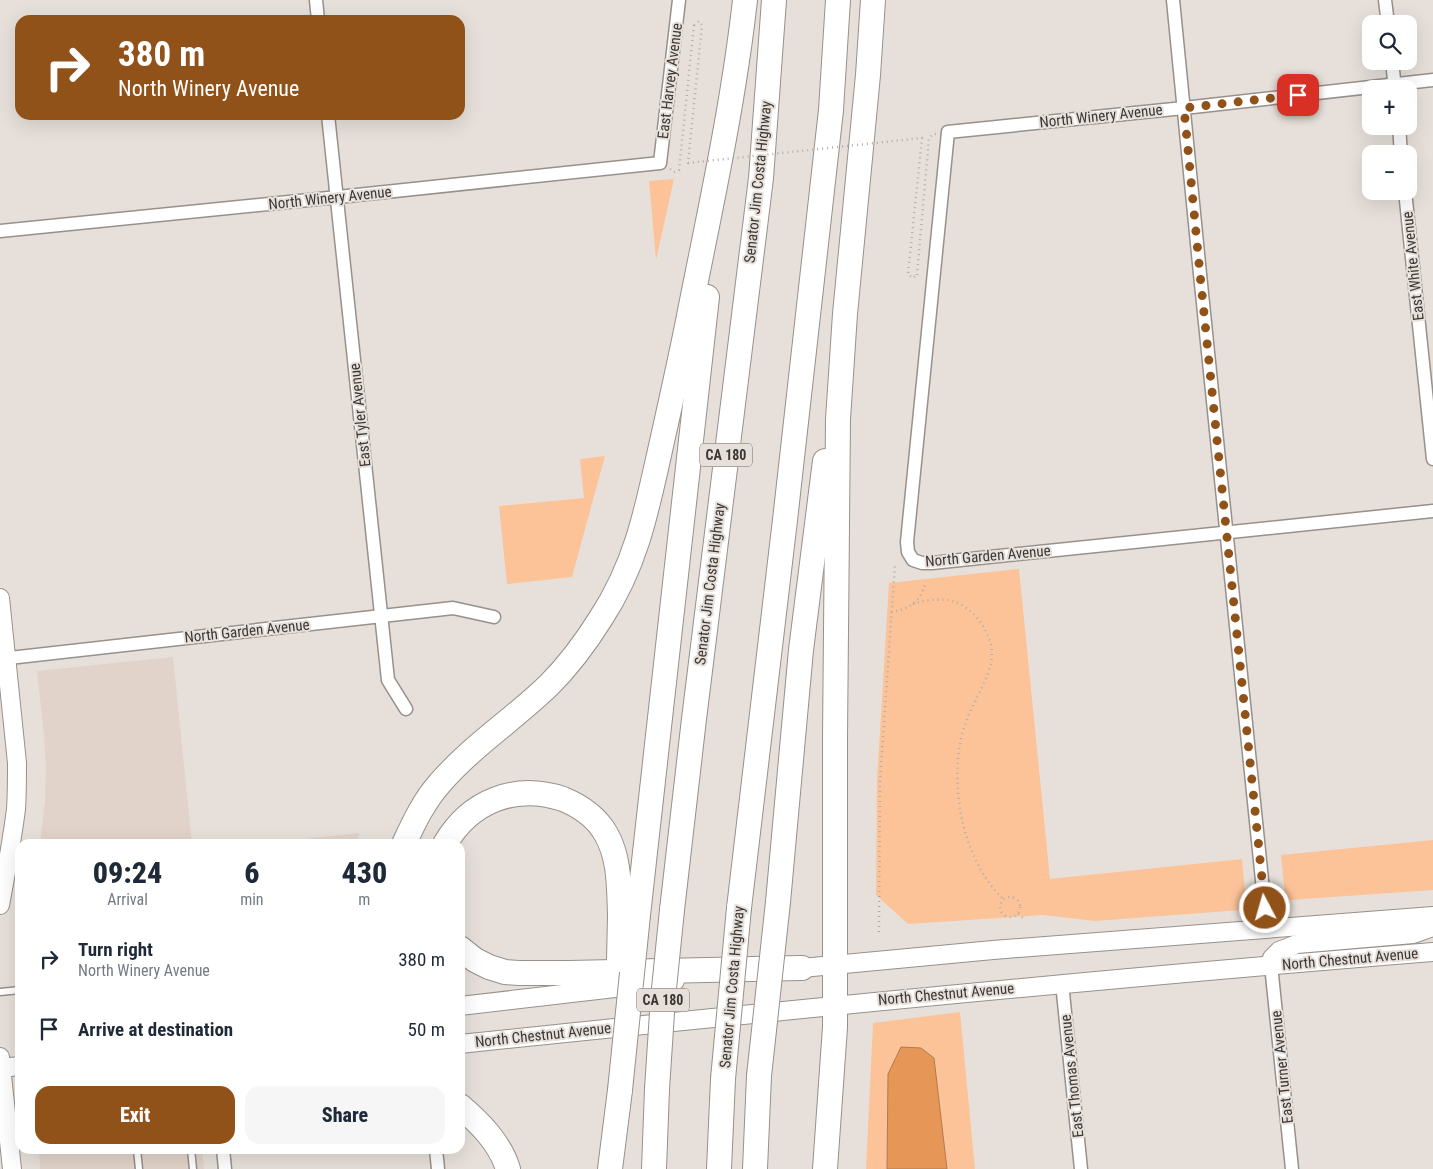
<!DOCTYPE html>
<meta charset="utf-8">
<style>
:root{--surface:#fff;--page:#f6f6f7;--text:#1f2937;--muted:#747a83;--accent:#915219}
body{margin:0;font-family:"Roboto Condensed",sans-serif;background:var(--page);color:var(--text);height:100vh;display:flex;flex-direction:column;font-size:19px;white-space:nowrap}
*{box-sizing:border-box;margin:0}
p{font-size:16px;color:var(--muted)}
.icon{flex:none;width:28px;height:28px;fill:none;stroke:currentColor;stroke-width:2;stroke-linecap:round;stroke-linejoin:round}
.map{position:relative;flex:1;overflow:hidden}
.sheet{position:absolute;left:15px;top:839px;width:450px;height:315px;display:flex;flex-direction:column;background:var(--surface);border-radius:15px;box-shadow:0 5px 20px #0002}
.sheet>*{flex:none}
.hud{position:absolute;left:15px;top:15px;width:450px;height:105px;border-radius:15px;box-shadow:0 5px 20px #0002;background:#915219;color:#fff;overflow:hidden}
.fabs{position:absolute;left:1362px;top:15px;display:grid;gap:10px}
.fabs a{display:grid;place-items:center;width:55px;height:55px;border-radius:10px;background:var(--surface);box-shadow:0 5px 20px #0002;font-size:25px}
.pin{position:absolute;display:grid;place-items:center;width:42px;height:42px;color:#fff;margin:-21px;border-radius:10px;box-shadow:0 2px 8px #0006}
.me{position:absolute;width:55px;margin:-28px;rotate:354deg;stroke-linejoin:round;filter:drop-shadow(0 0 4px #0008)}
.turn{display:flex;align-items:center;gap:18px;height:105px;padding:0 20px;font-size:22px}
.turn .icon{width:65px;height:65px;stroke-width:2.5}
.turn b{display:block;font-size:35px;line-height:42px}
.eta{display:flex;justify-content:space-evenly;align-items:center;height:85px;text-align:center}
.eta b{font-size:30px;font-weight:800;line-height:35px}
.cta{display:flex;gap:10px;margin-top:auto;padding:10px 20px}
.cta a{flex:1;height:58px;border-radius:15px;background:var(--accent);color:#fff;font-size:20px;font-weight:800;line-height:58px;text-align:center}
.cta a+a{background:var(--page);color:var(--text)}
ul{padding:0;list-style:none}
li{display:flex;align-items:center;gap:15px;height:70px;padding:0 20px}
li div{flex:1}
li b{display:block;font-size:19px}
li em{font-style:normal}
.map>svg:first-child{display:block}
.built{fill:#e1d3c9}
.green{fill:#fcc399}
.water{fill:#e69757;stroke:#b27a4d}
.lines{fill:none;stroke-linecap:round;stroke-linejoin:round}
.lane-casing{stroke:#97908b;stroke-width:9}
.street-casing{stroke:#97908b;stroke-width:15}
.secondary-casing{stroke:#97908b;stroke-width:20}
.highway-casing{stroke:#97908b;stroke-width:26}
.path{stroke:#b2aca8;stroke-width:2.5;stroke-dasharray:1 4;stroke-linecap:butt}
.lane{stroke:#fff;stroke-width:6}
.street{stroke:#fff;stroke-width:12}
.secondary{stroke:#fff;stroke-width:18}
.highway{stroke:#fff;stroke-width:24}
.highway-bridge-casing{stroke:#97908b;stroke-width:26;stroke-linecap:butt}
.path-bridge{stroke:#b2aca8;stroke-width:2.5;stroke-dasharray:1 4;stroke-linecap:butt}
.highway-bridge{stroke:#fff;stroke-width:24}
.route{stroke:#915219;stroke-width:9;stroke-dasharray:0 16.2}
.labels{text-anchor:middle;stroke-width:4;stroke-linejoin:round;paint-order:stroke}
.shield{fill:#e7e0da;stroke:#6e6a66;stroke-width:1}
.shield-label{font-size:14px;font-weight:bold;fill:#3a3735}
.street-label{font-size:15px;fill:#3a3735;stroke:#e7e0da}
</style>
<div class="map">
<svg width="1433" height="1169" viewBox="0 0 1433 1169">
<rect width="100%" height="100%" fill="#e7e0da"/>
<!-- built -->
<g class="built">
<polygon points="173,657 192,844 40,844 45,801 46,765 44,736 37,671"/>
<polygon points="360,833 356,844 254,844"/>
<polygon points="39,1149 202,1149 204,1169 40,1169"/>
</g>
<!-- green -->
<g class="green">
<polygon points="674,179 656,260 649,181"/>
<polygon points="605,456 572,577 507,584 499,506 584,498 580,459"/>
<polygon points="1019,569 1050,879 1242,859 1246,903 1241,910 1095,921 1043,915 908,924 876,895 877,781 889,583"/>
<polygon points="1433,840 1433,890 1290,900 1285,897 1281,855"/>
<polygon points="960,1012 975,1169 866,1169 873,1023"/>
</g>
<!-- water -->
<polygon class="water" points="901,1047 921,1048 934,1058 947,1169 887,1169 888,1074"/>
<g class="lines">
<defs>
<g id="lane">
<polyline points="0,992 20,990"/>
<polyline points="137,1149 139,1169"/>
<polyline points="191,1149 193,1169"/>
</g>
<g id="street">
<polyline points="316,0 318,20"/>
<polyline points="1173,0 1200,274 1267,929"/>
<polyline points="1385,0 1388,24"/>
<polyline points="1392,61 1395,89"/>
<polyline points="1433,80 1184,108 948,132 907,542 908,552 913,560 922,563 932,563 1433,511"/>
<polyline points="328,115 388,680 406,709"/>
<polyline points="1399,126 1401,154"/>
<polyline points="1405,191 1433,459"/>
<polyline points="0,231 338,197 660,163 679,0"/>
<polyline points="0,659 453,608 494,617"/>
<polyline points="1271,965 1292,1169"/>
<polyline points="1062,983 1081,1169"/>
<polyline points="223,1149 225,1169"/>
<polyline points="436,1149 438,1169"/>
</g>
<g id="secondary">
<path d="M0,598L17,763C17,779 17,794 16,809C12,841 6,873 0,905"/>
<polyline points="1271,965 1272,958 1279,951 1297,944 1413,934 1433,927"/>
<polyline points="791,969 993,950 1433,916"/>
<polyline points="460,1006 675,981"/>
<path d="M460,1044C784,1010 1108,978 1433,952"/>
<polyline points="0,1057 12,1169"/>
<polyline points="0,1068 20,1066"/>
</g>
<g id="highway">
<path d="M404,844C414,822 424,801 440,783C472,746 514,719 549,685C569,665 586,642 601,618C635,566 646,514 659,455C669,410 679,366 688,321C709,214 733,108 745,0"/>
<path d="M445,844C470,801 515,783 563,799C580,806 597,818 606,834C620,858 619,889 620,916"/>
<polyline points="778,902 801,650 825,461"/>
<polyline points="739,908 785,520 831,110 838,0"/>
<polyline points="672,910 694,719 761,178 774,0"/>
<polyline points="638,915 707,297"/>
<polyline points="460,948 475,960 489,967 505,972 519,973 569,973 802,968"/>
<path d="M460,1106C480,1123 500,1143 508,1169"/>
<polyline points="610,1169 620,1090"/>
<polyline points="654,1169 657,1089"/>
<polyline points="719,1169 723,1079"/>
<polyline points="755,1169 759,1076"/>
<polyline points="825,1169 835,1027 835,738 838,419 845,314 868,75 873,0"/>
</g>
</defs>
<!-- lane casing -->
<use href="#lane" class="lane-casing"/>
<!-- street casing -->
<use href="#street" class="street-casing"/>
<!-- secondary casing -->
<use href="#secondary" class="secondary-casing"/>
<!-- highway casing -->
<use href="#highway" class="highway-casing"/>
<!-- path -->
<g class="path">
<polyline points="670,169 674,172 679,170 694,25"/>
<polyline points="917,275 929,138 933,134 936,134"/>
<path d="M913,604C924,600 935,599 947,600C971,603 992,631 992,655C991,677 973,701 966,722C962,733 959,746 958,759C954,807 968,865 1003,899"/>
<path d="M891,612C912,608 919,603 926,582"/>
<circle cx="1010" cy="907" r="10"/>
<polyline points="1018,914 1026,920"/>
<polyline points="879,932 880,781 895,565"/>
</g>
<!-- lane -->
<use href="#lane" class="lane"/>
<!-- street -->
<use href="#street" class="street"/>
<!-- secondary -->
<use href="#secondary" class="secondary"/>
<!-- highway -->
<use href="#highway" class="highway"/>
<defs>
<g id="highway-bridge">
<polyline points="619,960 620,916"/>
<polyline points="759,1076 778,902"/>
<polyline points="723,1079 739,908"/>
<polyline points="657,1089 663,998 672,910"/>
<polyline points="620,1090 638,915"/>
</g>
</defs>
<!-- highway-bridge casing -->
<use href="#highway-bridge" class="highway-bridge-casing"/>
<!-- path-bridge -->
<polyline class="path-bridge" points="694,25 699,21 702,25 688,163 922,138 908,274 912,278 917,275"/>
<!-- highway-bridge -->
<use href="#highway-bridge" class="highway-bridge"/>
</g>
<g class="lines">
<!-- route -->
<polyline class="route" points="1265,908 1200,274 1184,108 1298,95"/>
</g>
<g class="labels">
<!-- shield labels -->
<g class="shield">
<rect x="700" y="443.5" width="52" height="23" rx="4"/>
<rect x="637" y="988.5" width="52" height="23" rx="4"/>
</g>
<g class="shield-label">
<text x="726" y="460">CA 180</text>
<text x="663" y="1005">CA 180</text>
</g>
<!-- street labels -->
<g class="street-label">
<text transform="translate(670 81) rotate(-83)" y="5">East Harvey Avenue</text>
<text transform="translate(1101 116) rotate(-6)" y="5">North Winery Avenue</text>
<text transform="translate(758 182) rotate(-84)" y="5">Senator Jim Costa Highway</text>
<text transform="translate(330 198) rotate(-6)" y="5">North Winery Avenue</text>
<text transform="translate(1413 266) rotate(-96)" y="5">East White Avenue</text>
<text transform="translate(360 415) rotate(-96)" y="5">East Tyler Avenue</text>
<text transform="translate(988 556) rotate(-5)" y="5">North Garden Avenue</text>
<text transform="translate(710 584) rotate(-83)" y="5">Senator Jim Costa Highway</text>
<text transform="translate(247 631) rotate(-6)" y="5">North Garden Avenue</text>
<text transform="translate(1350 959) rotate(-5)" y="5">North Chestnut Avenue</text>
<text transform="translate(732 987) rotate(-85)" y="5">Senator Jim Costa Highway</text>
<text transform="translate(946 994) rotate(-5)" y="5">North Chestnut Avenue</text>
<text transform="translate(543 1035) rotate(-6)" y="5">North Chestnut Avenue</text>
<text transform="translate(1282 1067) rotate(-96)" y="5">East Turner Avenue</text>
<text transform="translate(1072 1076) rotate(-96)" y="5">East Thomas Avenue</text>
</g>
</g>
</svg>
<div class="fabs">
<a><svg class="icon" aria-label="search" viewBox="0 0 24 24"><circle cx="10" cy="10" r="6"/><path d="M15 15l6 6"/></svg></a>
<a>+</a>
<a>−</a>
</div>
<div class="pin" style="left:1298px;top:95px;background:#d93025"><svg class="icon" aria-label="arrive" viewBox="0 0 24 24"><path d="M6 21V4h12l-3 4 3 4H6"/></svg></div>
<svg class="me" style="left:1265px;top:908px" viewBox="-20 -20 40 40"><circle r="17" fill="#915219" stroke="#fff" stroke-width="3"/><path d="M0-11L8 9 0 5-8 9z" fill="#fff"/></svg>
<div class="hud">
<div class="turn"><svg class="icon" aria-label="right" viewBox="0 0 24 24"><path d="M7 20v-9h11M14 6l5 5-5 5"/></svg><div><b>380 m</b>North Winery Avenue</div></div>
</div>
<section class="sheet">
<div class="eta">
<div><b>09:24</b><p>Arrival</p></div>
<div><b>6</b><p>min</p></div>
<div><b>430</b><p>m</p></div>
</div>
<ul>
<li><svg class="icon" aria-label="right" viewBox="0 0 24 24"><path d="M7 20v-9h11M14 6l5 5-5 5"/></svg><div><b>Turn right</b><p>North Winery Avenue</p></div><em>380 m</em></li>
<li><svg class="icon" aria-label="arrive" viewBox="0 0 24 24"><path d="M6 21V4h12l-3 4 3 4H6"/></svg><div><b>Arrive at destination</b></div><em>50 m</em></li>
</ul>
<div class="cta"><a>Exit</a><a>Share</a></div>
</section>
</div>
